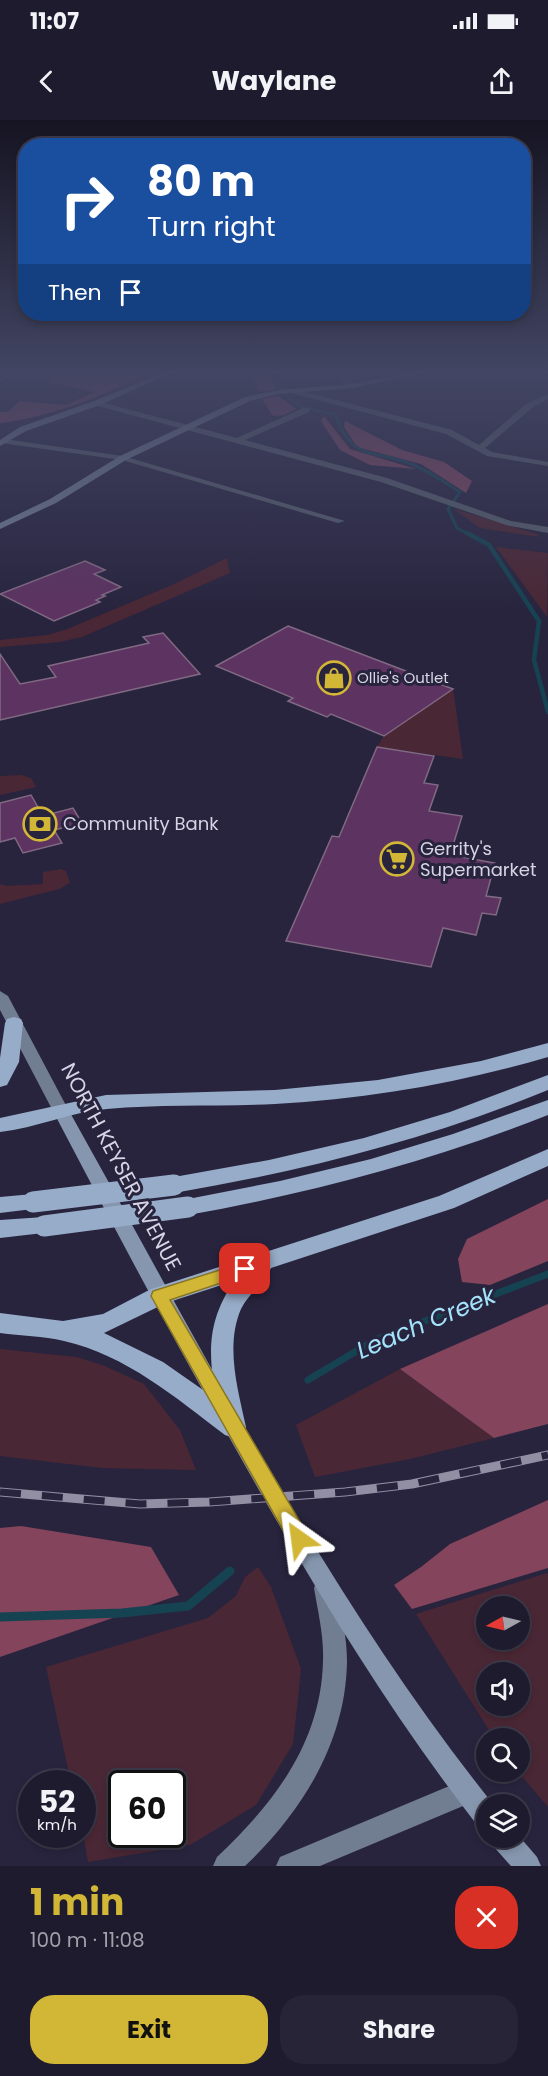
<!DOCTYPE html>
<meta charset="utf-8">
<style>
:root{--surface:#1e1b2e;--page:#262436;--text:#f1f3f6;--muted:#a1a1aa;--line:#3c394a;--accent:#d2b635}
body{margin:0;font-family:Poppins,sans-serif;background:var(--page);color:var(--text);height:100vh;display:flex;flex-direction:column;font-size:22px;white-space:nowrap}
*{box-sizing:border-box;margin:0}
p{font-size:20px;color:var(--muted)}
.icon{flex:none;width:33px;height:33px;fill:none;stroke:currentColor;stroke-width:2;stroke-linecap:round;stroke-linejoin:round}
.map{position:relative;height:1746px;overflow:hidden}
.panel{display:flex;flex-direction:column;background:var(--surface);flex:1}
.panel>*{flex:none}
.guide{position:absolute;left:18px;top:18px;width:513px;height:183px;border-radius:24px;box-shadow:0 3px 9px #0003,0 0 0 2px var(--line);background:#1a4fa0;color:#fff;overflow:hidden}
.needle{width:39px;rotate:262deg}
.buttons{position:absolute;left:476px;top:1476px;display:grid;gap:12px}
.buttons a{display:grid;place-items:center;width:54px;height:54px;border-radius:50%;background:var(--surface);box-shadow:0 3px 9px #0003,0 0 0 2px var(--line);font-size:30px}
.speed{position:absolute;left:18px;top:1650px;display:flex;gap:12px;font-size:30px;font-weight:700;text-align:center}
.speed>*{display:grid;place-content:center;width:78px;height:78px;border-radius:50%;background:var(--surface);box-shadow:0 3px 9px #0003,0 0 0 2px var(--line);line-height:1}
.speed small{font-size:15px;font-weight:400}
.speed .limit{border:3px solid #111;border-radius:9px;background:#fff;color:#111}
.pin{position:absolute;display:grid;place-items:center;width:51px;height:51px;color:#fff;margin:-26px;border-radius:12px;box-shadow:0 3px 9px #0006}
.me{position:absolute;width:66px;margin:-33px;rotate:329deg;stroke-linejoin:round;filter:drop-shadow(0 0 4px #0008)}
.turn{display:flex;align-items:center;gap:21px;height:126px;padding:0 30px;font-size:27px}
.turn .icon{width:78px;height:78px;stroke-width:2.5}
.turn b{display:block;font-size:42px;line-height:51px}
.then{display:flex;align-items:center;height:57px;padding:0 30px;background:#0003;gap:12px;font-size:22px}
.round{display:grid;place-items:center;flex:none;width:63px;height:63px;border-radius:24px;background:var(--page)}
.head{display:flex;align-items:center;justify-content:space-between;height:102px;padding:0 30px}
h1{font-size:36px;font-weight:700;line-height:45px;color:var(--accent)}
.primary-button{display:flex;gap:12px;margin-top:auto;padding:12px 30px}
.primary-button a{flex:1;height:69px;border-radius:24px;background:var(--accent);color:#111;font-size:24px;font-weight:700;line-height:69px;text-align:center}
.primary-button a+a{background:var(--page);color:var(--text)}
.status{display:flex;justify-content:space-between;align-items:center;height:42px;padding:0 30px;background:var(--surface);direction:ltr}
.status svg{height:16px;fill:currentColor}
header{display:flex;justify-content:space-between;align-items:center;height:78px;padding:0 30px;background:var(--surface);font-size:27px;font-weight:700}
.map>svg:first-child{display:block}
.green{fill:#4a2734;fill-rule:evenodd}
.forest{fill:#83445c}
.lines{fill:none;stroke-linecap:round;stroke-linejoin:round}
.stream-far3{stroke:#164352;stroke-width:3}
.stream-far2{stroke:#164352;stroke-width:4.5}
.stream-far1{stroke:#164352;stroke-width:7}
.stream{stroke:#164352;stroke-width:9}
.building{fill:#5d3361;stroke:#806982;stroke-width:1.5}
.street{fill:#575f6b;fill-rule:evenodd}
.secondary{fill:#717e91;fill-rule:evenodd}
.primary{fill:#8596ae;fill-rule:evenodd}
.highway{fill:#97acc8;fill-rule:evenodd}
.rail-casing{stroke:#928fa4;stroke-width:9}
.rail{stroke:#28243e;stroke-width:7;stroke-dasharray:21;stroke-linecap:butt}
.highway-bridge{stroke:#97acc8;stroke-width:21}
.route{fill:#d2b635;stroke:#887622;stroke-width:1.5}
.labels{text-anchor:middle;stroke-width:6;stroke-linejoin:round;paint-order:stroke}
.far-poi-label{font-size:15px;fill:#d6d4e5;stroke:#28243e;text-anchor:start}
.poi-label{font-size:18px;fill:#d6d4e5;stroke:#28243e;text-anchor:start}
.near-street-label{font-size:21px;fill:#d6d4e5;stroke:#28243e}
.near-water-label{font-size:24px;font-style:italic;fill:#a4e3fc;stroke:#28243e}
</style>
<div class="status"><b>11:07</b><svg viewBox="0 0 49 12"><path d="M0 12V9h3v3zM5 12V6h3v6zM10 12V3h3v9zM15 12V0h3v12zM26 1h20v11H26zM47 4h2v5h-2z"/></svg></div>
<header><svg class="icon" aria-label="back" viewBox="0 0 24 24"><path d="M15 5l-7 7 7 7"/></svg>Waylane<svg class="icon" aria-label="share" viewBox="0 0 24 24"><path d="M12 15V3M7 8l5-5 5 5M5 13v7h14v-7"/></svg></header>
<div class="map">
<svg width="548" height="1746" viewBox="0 0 548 1746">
<rect width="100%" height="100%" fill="#28243e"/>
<!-- green -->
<g class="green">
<polygon points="454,389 537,414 540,417 480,408"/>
<polygon points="496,427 548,433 547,497"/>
<polygon points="227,438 230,453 82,517 60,522 0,527 0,520 47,515 65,510 172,465"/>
<polygon points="453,569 463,639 377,627 384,616"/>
<polygon points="21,655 31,658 36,667 0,675 0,656"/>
<polygon points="61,749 66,751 70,763 59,769 0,784 0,764 6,766 43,764 43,752"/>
<polygon points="0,1229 76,1237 105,1246 144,1264 180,1310 196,1350 102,1348 0,1336"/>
<polygon points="400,1249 494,1318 410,1339 315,1357 296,1305"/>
<path d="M258,1447L271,1467L301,1549L293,1624L256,1685L190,1725L88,1742L83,1714L82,1664L71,1663L46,1547L208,1498L236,1476L245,1457ZM122,1664H172V1714H122Z"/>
<path d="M547,1453L548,1456V1687L518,1652L519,1618H494L416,1494ZM486,1486H519V1520H486ZM486,1552H519V1586H486Z"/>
</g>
<!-- forest -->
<g class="forest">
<path d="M70,250H159C107,273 57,296 0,303V292H8L19,281L66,285L95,272L46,262Z"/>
<polygon points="250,250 269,250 276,269 259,272"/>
<polygon points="278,276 296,289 284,295 273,296 262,279"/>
<polygon points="324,296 350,329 416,349 370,345 340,330 321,301"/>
<polygon points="345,301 402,330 444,342 472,361 466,373 421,344 357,327 344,307"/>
<polygon points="548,1079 548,1141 490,1165 462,1162 458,1139 467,1119"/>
<polygon points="548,1184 548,1304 494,1318 400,1249"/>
<polygon points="548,1380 548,1448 412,1489 394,1465 421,1447 450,1424"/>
<polygon points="21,1406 151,1427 179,1475 0,1537 0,1408"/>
</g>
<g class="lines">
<!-- stream-far3 -->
<path class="stream-far3" d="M273,250C286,286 300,288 335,294C353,343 372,328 411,344C429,351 444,362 460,372L448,389L457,408L470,415"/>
<!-- stream-far2 -->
<polyline class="stream-far2" points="467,413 489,425 539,501 534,540 548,592"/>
<!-- stream-far1 -->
<polyline class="stream-far1" points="308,1260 375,1220 548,1154"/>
<!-- stream -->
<polyline class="stream" points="0,1497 122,1493 188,1486 230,1451"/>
</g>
<!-- building -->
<g class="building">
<polygon points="85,441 105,450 94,454 121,467 102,475 105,476 96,480 100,482 54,501 0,474"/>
<polygon points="288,506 453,569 384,616 331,594 327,597 288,581 293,578 216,546"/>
<polygon points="163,513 200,554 0,600 0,534 20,564 56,557 48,546 149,523 143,517"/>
<polygon points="377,627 434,636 424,663 438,665 429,691 462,696 450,735 495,743 486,776 501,778 496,795 482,793 476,815 443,808 431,847 286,821 332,716 339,717"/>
<polygon points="31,675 43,696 73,688 82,703 54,710 62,723 23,733 15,718 0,722 0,683"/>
</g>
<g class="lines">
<!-- street -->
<g class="street">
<polygon points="14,250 21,250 0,263 0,258"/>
<polygon points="329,250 336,250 357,266 350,268"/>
<polygon points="294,269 452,310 479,325 526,284 548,274 548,279 532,288 485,328 492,332 548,342 548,346 487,336 446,314 291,273"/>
<polygon points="97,281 237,318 303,288 309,288 309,292 245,320 387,358 511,401 548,407 548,413 506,405 381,362 94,285"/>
<polygon points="4,319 123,336 345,401 338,403 122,340 1,323 0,321"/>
</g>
<!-- secondary -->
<g class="secondary">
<polygon points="170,250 178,250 100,285 26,311 0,326 0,320 20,307 94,281"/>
<polygon points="426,250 438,250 353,268 278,274 250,281 126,340 56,383 0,409 0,403 50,379 120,336 245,277 278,270 353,264"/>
<polygon points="0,871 8,876 70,993 68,997 56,997 54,993 0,890"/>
<path d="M325,1457L333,1460L336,1468C341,1492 347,1516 347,1541C346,1622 302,1692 245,1746H213L217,1737C274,1683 321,1623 323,1541C324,1516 318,1492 314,1468L317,1460Z"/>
<polygon points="466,1659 475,1663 479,1672 475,1681 320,1746 276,1746 280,1737"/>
</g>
<!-- primary -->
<g class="primary">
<path d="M62,987L68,989C201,1226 323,1471 493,1684H486V1709L477,1705C384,1585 307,1456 233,1324C171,1215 112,1104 54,993L56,989Z"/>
<polygon points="519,1716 537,1737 541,1746 511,1746 494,1727 490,1718"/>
</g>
<!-- highway -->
<g class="highway">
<polygon points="14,897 21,899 23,903 19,942 7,965 0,967 0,938 5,903 7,899"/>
<path d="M548,923V937C459,963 368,979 275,984C219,987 163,984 107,989C70,992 36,1008 0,1012V998L106,975L275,970L378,960L481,941Z"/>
<path d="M548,955V970C427,1020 303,1051 174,1073L167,1071L164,1065L167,1059L174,1057L269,1040L364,1018L450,992Z"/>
<path d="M548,980V995C431,1041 311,1073 188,1095L180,1093L177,1087L180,1081L188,1079L280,1061L371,1039L453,1014Z"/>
<path d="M548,1029V1046L454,1088L271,1148C264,1163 249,1173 241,1189C225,1226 238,1270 246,1307L243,1315L234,1318L225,1315C176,1278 126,1235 64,1221C43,1216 21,1216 0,1213V1193L63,1201L103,1194L151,1169L439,1076ZM234,1161C207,1202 208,1232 216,1279L163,1242L104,1213L166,1183Z"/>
<polygon points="33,1074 41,1076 44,1082 41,1088 0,1093 0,1077"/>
<polygon points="44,1097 52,1100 55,1106 52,1112 0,1118 0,1100"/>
</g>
<defs>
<polyline id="rail" points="0,1372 140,1384 209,1382 345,1372 412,1364 548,1335"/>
</defs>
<!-- rail casing -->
<use href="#rail" class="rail-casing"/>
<!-- rail -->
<use href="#rail" class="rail"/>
<!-- highway-bridge -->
<g class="highway-bridge">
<polyline points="33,1082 174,1065"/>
<polyline points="44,1106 188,1087"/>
</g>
</g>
<!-- sky -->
<linearGradient id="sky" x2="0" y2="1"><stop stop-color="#161422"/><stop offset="0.51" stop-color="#424563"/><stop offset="1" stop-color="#424563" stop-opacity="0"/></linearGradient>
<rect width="548" height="494" fill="url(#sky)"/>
<!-- route -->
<polygon class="route" points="245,1142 251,1144 253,1149 251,1153 170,1180 306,1412 309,1419 306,1426 299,1429 292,1426 151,1176 153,1171"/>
<!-- icons -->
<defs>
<symbol id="shop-ring" viewBox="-11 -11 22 22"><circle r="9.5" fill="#28243e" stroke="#d2b635" stroke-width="1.5"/><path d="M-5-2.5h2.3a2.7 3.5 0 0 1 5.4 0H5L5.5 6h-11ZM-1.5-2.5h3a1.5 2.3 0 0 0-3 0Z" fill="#d2b635"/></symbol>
<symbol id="bank-ring" viewBox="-11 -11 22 22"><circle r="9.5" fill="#28243e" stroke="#d2b635" stroke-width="1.5"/><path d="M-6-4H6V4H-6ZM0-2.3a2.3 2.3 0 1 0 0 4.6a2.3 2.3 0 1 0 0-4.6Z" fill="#d2b635"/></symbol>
<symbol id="supermarket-ring" viewBox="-11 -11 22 22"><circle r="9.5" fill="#28243e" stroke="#d2b635" stroke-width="1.5"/><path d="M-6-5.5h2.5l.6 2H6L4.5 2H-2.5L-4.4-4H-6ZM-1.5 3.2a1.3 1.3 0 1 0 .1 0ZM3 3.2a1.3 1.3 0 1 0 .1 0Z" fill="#d2b635"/></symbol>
</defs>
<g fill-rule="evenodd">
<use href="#shop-ring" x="315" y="539" width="38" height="38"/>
<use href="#bank-ring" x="21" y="685" width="38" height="38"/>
<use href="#supermarket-ring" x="378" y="720" width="38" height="38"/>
</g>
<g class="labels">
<!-- far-poi labels -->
<g class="far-poi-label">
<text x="357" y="563">Ollie's Outlet</text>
</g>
<!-- poi labels -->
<g class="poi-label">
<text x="63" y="710">Community Bank</text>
<text x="420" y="735">Gerrity's<tspan x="420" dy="21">Supermarket</tspan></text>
</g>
<!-- near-street labels -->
<g class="near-street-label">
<text transform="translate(121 1047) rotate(62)" y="7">NORTH KEYSER AVENUE</text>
</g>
<!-- near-water labels -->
<g class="near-water-label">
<text transform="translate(426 1203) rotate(-23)" y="8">Leach Creek</text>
</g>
</g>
</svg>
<div class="buttons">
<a><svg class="needle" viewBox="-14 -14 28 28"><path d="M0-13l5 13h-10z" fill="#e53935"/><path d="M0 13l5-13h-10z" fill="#a1a1aa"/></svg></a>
<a><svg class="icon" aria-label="sound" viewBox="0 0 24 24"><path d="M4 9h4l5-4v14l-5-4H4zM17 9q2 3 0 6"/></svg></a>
<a><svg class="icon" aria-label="search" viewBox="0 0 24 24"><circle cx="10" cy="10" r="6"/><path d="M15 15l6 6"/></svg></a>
<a><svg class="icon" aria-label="layers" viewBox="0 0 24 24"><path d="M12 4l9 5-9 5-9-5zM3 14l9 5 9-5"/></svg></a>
</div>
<div class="speed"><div>52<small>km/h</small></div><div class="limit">60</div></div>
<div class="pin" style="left:245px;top:1149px;background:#d93025"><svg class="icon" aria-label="arrive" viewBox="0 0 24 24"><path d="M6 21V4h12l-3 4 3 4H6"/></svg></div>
<svg class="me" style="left:299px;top:1419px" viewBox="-20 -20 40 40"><path d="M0-17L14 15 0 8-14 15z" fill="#d2b635" stroke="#fff" stroke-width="4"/></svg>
<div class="guide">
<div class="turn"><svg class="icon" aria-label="right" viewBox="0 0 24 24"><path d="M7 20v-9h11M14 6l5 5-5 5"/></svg><div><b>80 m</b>Turn right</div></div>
<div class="then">Then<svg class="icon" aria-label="arrive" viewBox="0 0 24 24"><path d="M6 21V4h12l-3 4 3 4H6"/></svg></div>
</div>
</div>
<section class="panel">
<div class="head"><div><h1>1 min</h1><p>100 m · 11:08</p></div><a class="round" style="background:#d93025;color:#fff"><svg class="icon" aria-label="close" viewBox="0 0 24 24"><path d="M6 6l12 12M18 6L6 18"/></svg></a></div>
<div class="primary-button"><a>Exit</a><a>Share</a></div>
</section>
